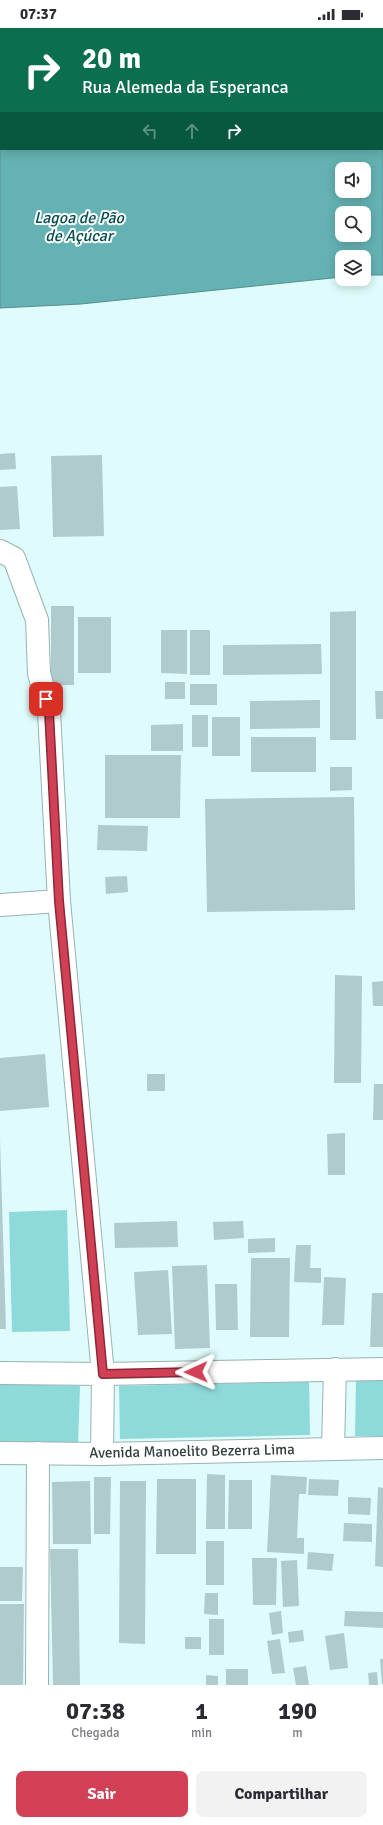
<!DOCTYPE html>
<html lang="pt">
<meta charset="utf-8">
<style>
:root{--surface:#fff;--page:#f2f2f3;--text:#2b2b33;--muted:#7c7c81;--accent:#d14054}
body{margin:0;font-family:Signika,sans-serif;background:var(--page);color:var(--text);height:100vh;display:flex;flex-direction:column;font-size:15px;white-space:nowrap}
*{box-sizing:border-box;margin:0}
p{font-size:13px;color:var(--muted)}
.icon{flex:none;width:22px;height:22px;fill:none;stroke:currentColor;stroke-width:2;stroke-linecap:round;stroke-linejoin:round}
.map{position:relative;height:1657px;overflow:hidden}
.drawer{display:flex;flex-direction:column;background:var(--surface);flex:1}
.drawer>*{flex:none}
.guide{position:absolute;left:0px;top:0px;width:383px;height:122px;box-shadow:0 2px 10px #0003;background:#0b6e4f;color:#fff;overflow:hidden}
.fabs{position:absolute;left:335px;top:134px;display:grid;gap:8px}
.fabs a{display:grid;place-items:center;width:36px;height:36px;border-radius:8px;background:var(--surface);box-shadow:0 2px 10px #0003;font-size:20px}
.pin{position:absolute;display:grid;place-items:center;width:34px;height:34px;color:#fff;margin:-17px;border-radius:8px;box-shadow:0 2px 6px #0006}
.me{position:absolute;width:44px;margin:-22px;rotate:269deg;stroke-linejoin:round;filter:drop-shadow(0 0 3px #0008)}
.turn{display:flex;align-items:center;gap:14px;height:84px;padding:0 16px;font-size:18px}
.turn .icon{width:52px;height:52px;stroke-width:2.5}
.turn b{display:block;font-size:28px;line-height:34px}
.lanes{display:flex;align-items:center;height:38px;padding:0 16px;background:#0003;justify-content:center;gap:20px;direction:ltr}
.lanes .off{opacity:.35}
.eta{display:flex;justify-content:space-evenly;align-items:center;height:68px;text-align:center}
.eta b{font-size:24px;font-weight:700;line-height:28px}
.action{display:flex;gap:8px;margin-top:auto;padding:8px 16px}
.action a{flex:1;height:46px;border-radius:8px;background:var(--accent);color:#fff;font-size:16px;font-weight:700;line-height:46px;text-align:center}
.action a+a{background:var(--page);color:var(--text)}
.status{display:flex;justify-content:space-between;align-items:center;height:28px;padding:0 20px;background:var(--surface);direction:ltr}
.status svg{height:11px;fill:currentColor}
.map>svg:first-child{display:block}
.green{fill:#8ed9da}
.water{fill:#64b2b3;stroke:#558f90;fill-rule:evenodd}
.building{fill:#b0cbcb}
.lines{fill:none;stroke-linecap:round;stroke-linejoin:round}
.minor-casing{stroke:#98b2b2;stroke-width:24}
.minor{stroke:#fff;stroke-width:22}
.route-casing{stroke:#882a37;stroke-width:10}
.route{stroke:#d14054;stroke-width:7}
.labels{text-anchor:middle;stroke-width:4;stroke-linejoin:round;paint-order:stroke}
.street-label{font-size:15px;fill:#333e3e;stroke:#fff}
.water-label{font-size:16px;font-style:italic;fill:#044e50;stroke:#fff}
</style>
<div class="status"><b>07:37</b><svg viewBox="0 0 49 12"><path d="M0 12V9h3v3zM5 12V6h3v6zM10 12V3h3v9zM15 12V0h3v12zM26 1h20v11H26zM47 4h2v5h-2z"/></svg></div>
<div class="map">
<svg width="383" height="1657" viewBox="0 0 383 1657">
<rect width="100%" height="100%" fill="#dffbfb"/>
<!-- green -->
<g class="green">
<polygon points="67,1182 70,1303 12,1304 9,1184"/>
<polygon points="356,1352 383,1352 383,1408 355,1408"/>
<polygon points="309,1354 310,1407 120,1411 119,1358"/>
<polygon points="0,1356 80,1358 78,1416 0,1413"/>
</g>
<!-- water -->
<path class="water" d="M0,0H383V247H364V229H342V249L81,276L0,280ZM1,1H382V121H1ZM342,141H364V163H342ZM342,185H364V207H342Z"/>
<!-- building -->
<g class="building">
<polygon points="15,425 16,441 0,442 0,426"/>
<polygon points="102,427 104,508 53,509 51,428"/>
<polygon points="17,458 20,501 0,502 0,459"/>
<rect x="51" y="578" width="23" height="79"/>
<polygon points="356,583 356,712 330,712 330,584"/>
<rect x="78" y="589" width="33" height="56"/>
<polygon points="161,602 187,602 187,646 161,645"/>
<rect x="190" y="602" width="20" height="45"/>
<polygon points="321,616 322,646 223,647 223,617"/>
<rect x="165" y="654" width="20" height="17"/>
<rect x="190" y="656" width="27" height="21"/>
<polygon points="375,663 383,663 383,691 376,691"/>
<polygon points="320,672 320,700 250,701 250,673"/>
<rect x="192" y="687" width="16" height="32"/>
<rect x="212" y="689" width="28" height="39"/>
<polygon points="183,696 183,723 151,723 151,697"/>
<rect x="251" y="709" width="65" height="35"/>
<polygon points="105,727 181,727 180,790 105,790"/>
<polygon points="330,739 352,739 352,762 330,763"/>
<polygon points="354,769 355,882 207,884 205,771"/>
<polygon points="98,797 148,798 147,823 97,822"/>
<polygon points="127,848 128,864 106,866 105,849"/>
<polygon points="335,947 362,948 361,1055 334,1055"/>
<polygon points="383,953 383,978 373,978 372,954"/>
<polygon points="45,1026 49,1079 0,1083 0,1030"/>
<rect x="147" y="1046" width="18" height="17"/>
<polygon points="374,1056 383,1056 383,1092 373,1092"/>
<polygon points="345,1105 345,1147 328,1147 327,1106"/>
<polygon points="0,1111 6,1301 0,1301"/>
<polygon points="177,1193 178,1219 115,1220 114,1195"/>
<polygon points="243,1193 244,1210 214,1212 213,1194"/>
<polygon points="275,1210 275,1224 248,1225 248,1211"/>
<polygon points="296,1217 311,1217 310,1240 321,1240 321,1255 294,1254"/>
<polygon points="251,1230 290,1230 289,1309 250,1309"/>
<polygon points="207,1237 210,1320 175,1321 172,1238"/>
<polygon points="168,1242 172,1306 138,1307 134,1244"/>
<polygon points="324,1249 346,1250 344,1297 322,1297"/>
<polygon points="215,1256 237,1256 238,1302 216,1302"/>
<polygon points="372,1265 383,1265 383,1319 370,1319"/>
<polygon points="207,1446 225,1447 225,1501 206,1501"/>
<polygon points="271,1447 307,1449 306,1466 299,1466 297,1510 304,1510 304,1526 267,1524"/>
<polygon points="94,1449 111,1449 110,1506 94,1506"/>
<polygon points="157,1451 196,1451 196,1526 156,1526"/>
<polygon points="309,1451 339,1452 338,1468 308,1467"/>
<polygon points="229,1452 252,1452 252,1501 228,1501"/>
<polygon points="90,1453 91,1516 53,1516 52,1454"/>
<polygon points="120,1453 146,1453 145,1616 119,1615"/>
<polygon points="378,1459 383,1460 383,1539 375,1538"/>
<polygon points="348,1469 371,1470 370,1487 348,1486"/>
<polygon points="344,1495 372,1496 372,1514 343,1513"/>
<rect x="206" y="1513" width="18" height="44"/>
<polygon points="50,1521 78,1521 80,1657 53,1657"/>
<polygon points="308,1524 334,1526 332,1543 307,1541"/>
<polygon points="252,1530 277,1530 276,1577 253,1577"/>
<polygon points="297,1532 299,1578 283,1579 281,1533"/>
<polygon points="0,1539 23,1539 22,1573 0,1573"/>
<polygon points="205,1565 218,1565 218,1587 204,1586"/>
<polygon points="0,1576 24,1576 23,1657 0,1657"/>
<polygon points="281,1583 283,1605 272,1607 269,1585"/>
<polygon points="345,1583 383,1584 383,1600 344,1598"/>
<rect x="209" y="1591" width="15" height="36"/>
<polygon points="303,1602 304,1613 289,1615 288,1604"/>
<polygon points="344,1605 348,1640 330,1642 325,1608"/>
<rect x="185" y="1609" width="16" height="12"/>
<polygon points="280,1611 285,1645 272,1646 267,1613"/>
<polygon points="380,1631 383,1631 383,1656 382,1656"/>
<polygon points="306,1638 309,1657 296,1657 293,1640"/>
<rect x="226" y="1641" width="22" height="16"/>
<polygon points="377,1644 378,1657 369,1657 368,1645"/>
<polygon points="206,1647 218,1648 218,1657 206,1657"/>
</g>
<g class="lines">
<defs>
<g id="minor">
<polyline points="0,523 14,530 37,592 39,645 49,684 59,873 103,1346 102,1426"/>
<polyline points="0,877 59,873"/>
<polyline points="0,1345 103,1346 383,1341"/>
<polyline points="333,1420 335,1341"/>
<polyline points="0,1425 102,1426 383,1420"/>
<polyline points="37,1657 38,1425"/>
</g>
</defs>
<!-- minor casing -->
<use href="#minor" class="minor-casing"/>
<!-- minor -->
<use href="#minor" class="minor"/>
</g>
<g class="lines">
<defs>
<polyline id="route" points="46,671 49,684 59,873 103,1346 196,1344"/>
</defs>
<!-- route casing -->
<use href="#route" class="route-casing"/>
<!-- route -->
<use href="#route" class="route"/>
</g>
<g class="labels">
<!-- street labels -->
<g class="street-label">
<text transform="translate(192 1423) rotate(-1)" y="5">Avenida Manoelito Bezerra Lima</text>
</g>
<!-- water labels -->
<g class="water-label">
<text x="79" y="195">Lagoa de Pão<tspan x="79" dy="18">de Açúcar</tspan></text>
</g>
</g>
</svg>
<div class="fabs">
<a><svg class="icon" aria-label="sound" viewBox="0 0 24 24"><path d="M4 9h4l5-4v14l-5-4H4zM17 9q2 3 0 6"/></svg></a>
<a><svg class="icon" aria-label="search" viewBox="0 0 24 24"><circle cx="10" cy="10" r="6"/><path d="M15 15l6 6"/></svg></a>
<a><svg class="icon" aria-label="layers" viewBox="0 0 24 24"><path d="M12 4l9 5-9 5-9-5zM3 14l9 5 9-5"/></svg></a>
</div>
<div class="pin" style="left:46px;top:671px;background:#d93025"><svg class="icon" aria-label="arrive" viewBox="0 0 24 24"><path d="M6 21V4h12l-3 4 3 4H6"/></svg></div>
<svg class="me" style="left:196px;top:1344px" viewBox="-20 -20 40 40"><path d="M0-17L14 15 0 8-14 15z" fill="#d14054" stroke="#fff" stroke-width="4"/></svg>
<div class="guide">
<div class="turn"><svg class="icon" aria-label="right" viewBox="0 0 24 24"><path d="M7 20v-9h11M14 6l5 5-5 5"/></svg><div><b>20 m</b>Rua Alemeda da Esperanca</div></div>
<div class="lanes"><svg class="icon off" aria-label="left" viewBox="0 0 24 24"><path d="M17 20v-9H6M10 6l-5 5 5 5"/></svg><svg class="icon off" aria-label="ahead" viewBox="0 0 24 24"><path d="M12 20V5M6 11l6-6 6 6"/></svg><svg class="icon" aria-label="right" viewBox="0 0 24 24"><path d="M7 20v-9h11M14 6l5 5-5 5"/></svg></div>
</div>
</div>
<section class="drawer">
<div class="eta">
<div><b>07:38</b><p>Chegada</p></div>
<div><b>1</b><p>min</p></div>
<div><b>190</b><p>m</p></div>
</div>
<div class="action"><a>Sair</a><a>Compartilhar</a></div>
</section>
